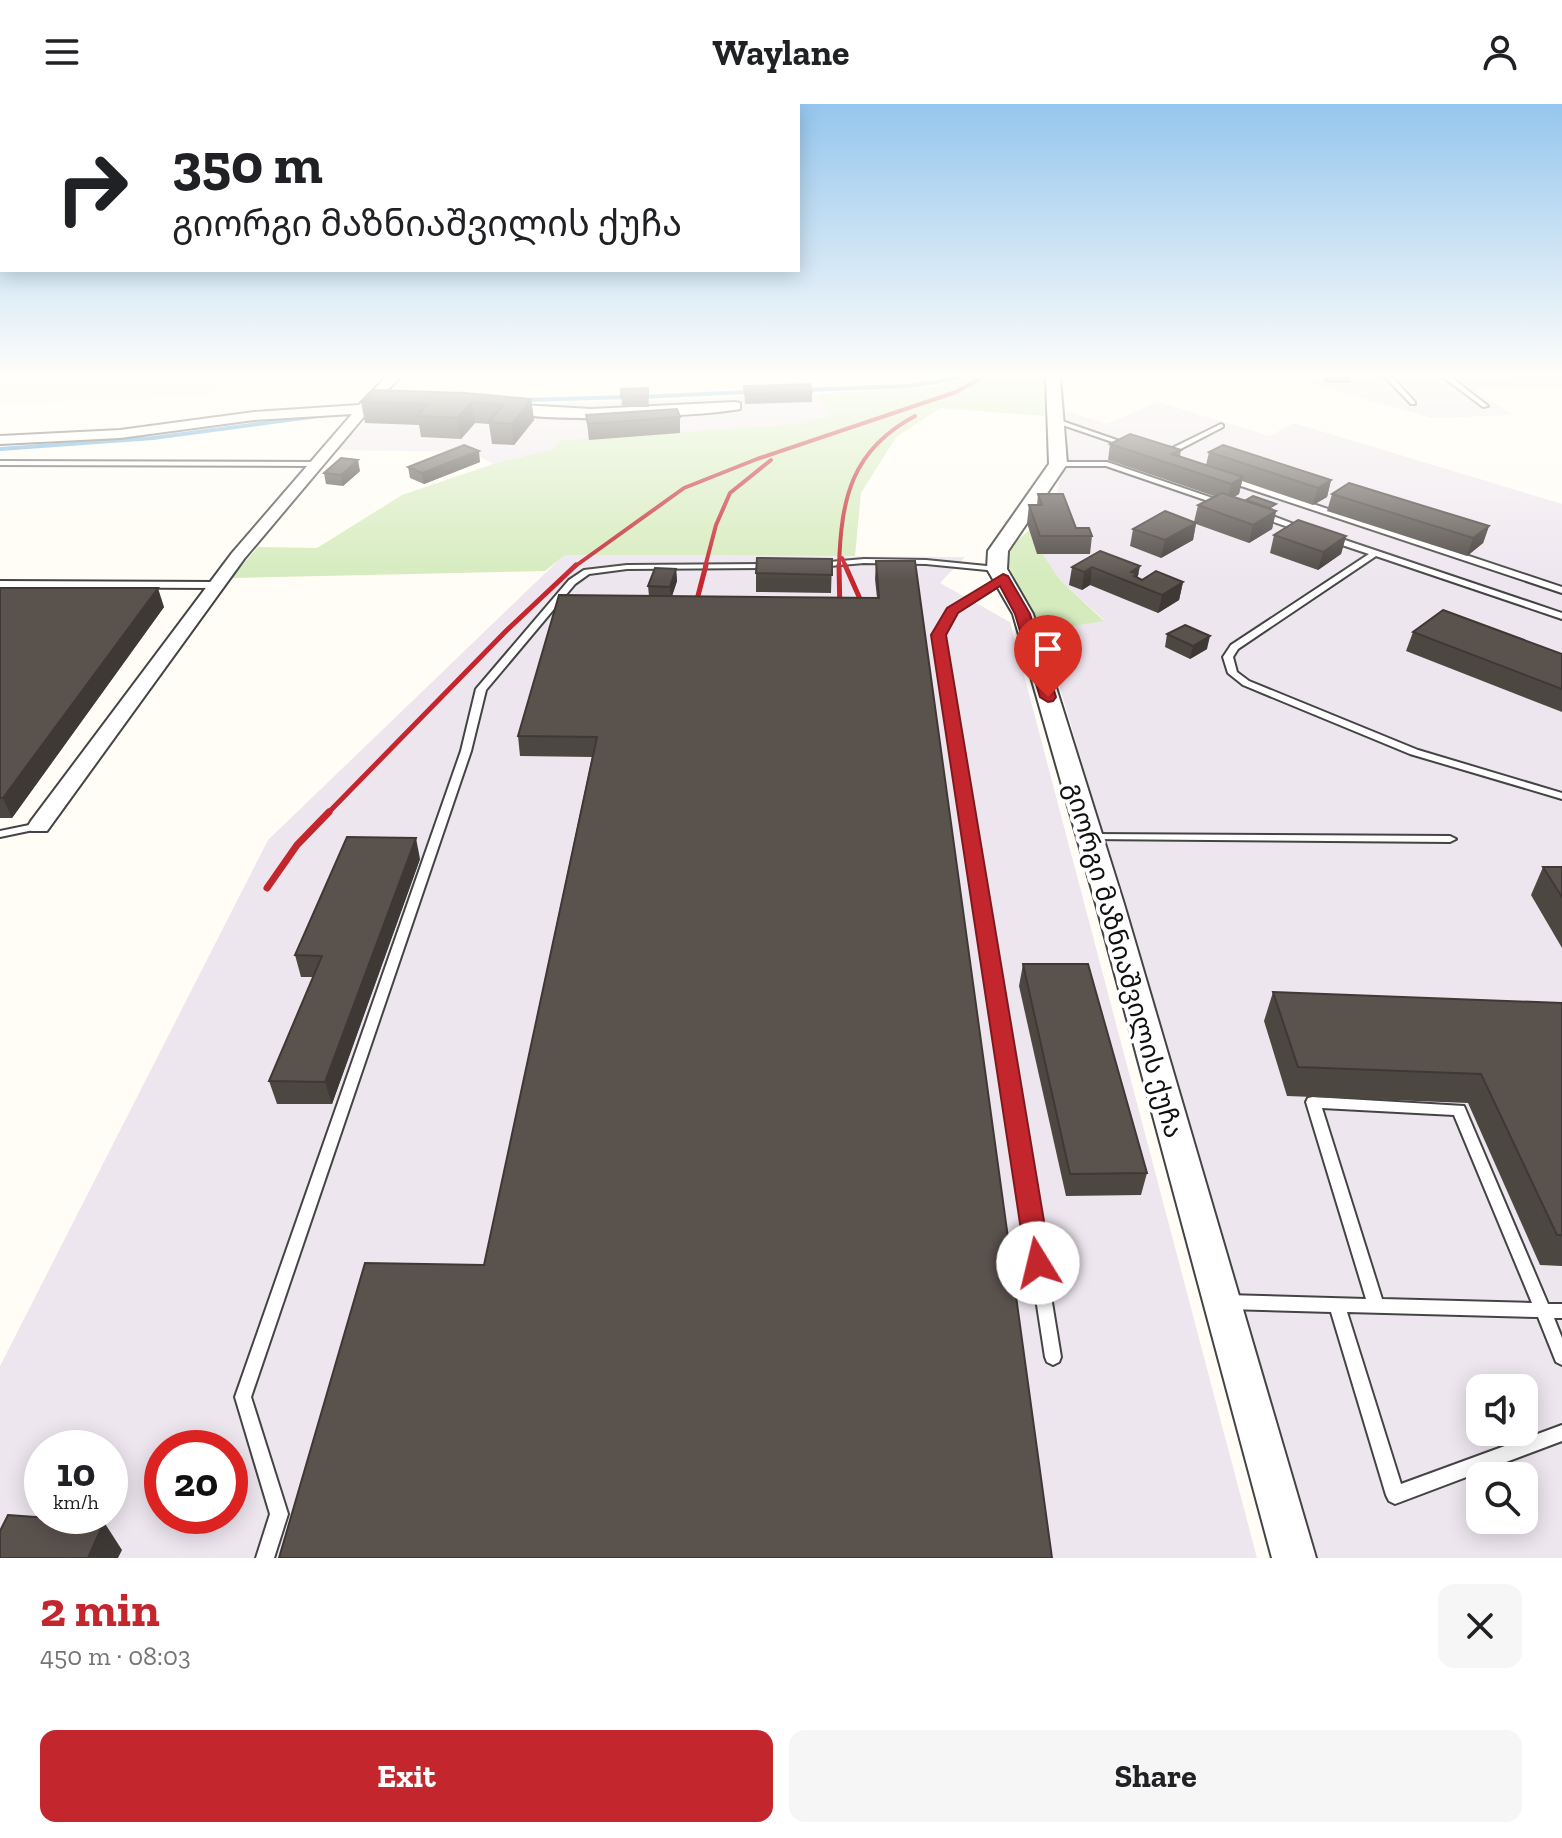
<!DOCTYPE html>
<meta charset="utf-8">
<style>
:root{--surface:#fff;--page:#f6f6f6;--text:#202124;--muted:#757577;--accent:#c4262e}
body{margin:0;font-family:"Zilla Slab","Noto Sans Georgian",serif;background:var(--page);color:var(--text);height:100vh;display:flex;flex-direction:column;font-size:30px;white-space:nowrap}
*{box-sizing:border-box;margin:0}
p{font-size:26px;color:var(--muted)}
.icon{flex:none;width:44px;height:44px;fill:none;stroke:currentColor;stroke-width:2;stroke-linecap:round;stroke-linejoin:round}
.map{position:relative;height:1454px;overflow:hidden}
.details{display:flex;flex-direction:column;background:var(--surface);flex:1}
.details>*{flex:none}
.top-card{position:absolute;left:0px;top:0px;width:800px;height:168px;box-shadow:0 4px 20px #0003;background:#fff;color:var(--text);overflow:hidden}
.buttons{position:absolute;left:1466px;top:1270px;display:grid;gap:16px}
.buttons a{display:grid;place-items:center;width:72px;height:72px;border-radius:16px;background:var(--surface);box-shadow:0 4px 20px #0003;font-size:40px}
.speed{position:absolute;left:24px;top:1326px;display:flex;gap:16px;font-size:40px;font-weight:700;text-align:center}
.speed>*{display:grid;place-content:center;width:104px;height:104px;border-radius:50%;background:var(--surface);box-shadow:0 4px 20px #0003;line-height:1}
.speed small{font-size:20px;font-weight:400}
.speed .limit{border:12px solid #d22;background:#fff;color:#111}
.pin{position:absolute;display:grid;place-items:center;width:68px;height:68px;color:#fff;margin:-82px -34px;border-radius:50% 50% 50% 0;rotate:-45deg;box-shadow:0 0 8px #0007}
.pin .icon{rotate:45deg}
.me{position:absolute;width:88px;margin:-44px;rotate:351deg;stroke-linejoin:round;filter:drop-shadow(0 0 6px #0008)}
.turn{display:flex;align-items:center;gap:28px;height:168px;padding:0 40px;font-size:36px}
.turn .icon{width:104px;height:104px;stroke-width:2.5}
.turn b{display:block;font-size:56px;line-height:68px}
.round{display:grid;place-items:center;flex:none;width:84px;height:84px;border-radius:16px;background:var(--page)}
.summary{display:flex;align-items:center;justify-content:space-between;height:136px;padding:0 40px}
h1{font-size:48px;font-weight:700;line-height:60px;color:var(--accent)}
.primary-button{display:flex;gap:16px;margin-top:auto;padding:16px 40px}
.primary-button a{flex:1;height:92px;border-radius:16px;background:var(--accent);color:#fff;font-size:32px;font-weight:700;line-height:92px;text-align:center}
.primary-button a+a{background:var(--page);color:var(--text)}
header{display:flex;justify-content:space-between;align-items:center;height:104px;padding:0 40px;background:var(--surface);font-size:36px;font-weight:700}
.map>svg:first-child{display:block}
.industrial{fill:#eee6ef;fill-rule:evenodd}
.farmland{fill:#f6f3d4}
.green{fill:#d5ebbd}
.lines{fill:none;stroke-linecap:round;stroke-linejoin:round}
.stream{stroke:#3f96cf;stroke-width:4}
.service-casing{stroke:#444;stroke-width:4}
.minor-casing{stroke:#444;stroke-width:4}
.tertiary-casing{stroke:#444;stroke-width:4}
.service{fill:#fff;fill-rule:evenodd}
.minor{fill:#fff;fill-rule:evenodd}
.tertiary{fill:#fff;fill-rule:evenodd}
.rail-far2{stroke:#c4262e;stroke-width:4}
.rail-far1{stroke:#c4262e;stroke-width:5}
.rail{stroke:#c4262e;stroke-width:7}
.wall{fill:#4d4742}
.shaded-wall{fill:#3f3936}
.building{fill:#5a524d;stroke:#3f3936;stroke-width:2}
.route{fill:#c4262e;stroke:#7f191e;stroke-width:2}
.labels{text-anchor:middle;stroke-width:8;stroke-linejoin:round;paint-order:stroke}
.street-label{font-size:26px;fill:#111;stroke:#fff}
</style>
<header><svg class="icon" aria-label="menu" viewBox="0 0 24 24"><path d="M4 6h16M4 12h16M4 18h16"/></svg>Waylane<svg class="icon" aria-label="person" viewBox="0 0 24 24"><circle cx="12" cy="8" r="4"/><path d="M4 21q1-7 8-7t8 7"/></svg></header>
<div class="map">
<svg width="1562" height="1454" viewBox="0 0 1562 1454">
<rect width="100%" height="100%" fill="#fffdf5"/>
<!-- industrial -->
<g class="industrial">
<polygon points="1287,273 1562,273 1562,284 1475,285 1512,311 1432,314"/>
<polygon points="817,290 831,312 796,320 555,345 493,360 472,348 337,346 376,306 481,304 543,313 544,300"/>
<path d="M1158,298L1270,332L1294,319L1562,400V1454H1318L1043,527L1104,516L1060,476L1032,436L1055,393L1065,361L1066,307L1107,320ZM1480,1284H1524V1328H1480ZM1480,1372H1524V1416H1480Z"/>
<path d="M564,451L965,453L940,479L1010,518L1257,1454H0V1262L268,736ZM42,1344H110V1412H42ZM162,1344H230V1412H162Z"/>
</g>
<!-- farmland -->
<g class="farmland">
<polygon points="0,273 229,273 211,291 0,300"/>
<polygon points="879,273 974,273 935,283 884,287"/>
</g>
<!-- green -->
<g class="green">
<polygon points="974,273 1046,273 1045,312 941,304 896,333 861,389 855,452 565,451 545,467 231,474 258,443 317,444 402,391 493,360 554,345 559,337 796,320 830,312 817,290 935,283"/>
<polygon points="1038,418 1033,436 1060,476 1104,517 1043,527 1007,459 1008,445"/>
</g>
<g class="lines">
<!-- stream -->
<g class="stream">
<polyline points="803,286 910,282 965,273"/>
<polyline points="640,293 748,288"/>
<polyline points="524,296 628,293"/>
<polyline points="0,345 153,334 326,311"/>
</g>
<defs>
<g id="service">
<polygon points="1385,273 1392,273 1415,298 1415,300 1411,300"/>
<polygon points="1443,273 1451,273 1488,302 1483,303"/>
<polygon points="1056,315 1131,341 1133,342 1127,343 1054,318 1054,316"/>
<polygon points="1221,320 1223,321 1223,323 1167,352 1160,350"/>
<polygon points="0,357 316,358 320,360 316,362 0,361"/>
<polygon points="1055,358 1107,358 1227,399 1220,401 1106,362 1058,362 1054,360"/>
<polygon points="1226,373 1232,373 1562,483 1562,489 1226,377"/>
<polygon points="1259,409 1265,409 1307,425 1300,427 1259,413"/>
<polygon points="1327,432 1333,432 1562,509 1562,515 1376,452 1238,545 1233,553 1237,568 1249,577 1418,646 1562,689 1562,695 1410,650 1243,581 1228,569 1223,553 1231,541 1369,450 1327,436"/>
<polygon points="864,455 926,456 997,463 1001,465 997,467 926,460 864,459 818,463 814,461 818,459"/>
<polygon points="769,460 772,460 772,464 627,465 589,470 575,480 486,586 471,647 251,1293 288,1410 274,1454 256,1454 270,1410 235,1293 461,647 476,585 569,476 584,466 627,461"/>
<polygon points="1003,472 1007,475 1006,477 955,509 942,531 1061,1253 1059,1258 1053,1261 1047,1258 1045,1253 934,531 949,505"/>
<polygon points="0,477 216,478 220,481 216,484 0,483"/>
<polygon points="39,719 44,722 43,724 0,733 0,727"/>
<polygon points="1090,730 1450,732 1456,735 1450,738 1086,735 1084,733 1086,731"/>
<path d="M1313,993L1464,1002L1548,1200H1562V1214H1554L1562,1234V1261L1556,1258L1538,1213L1347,1208L1401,1380L1562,1321V1337L1395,1400L1389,1397L1386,1391L1331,1208L1226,1205L1220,1203L1218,1198L1220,1193L1226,1191L1366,1195L1306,998L1308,994ZM1322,1004L1454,1011L1532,1199L1382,1195Z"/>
</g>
<g id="minor">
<polygon points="386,273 400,273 374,300 396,300 396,306 367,309 244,455 47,727 31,727 28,722 31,717 232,449 352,310 254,316 120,334 0,340 0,332 120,326 254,308 359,301"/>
<path d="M735,298L740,299V305C704,312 523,322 498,304L505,300L591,305Z"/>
</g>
<polygon id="tertiary" points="1046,273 1060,273 1067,360 1008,447 1007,465 1033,510 1124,800 1316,1454 1272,1454 1096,800 1013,510 987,465 988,447 1049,360"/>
</defs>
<!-- service casing -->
<use href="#service" class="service-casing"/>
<!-- minor casing -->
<use href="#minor" class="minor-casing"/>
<!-- tertiary casing -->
<use href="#tertiary" class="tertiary-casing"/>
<!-- service -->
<use href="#service" class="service"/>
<!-- minor -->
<use href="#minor" class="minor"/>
<!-- tertiary -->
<use href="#tertiary" class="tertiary"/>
<!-- rail-far2 -->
<g class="rail-far2">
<polyline points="842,454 846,463"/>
<polyline points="574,463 684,384 757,355 956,288 983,273"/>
<polyline points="705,463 716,421 730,389 771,356"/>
<path d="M839,463C841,395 851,346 915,312"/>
</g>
<!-- rail-far1 -->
<g class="rail-far1">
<polyline points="839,461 840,512"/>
<polyline points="845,461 868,513"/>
<polyline points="693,511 706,461"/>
<polyline points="327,710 506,527 576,461"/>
</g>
<!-- rail -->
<polyline class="rail" points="267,784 297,741 329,708"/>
</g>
<!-- wall -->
<g class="wall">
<polygon points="1322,273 1352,273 1350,279 1326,279"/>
<polygon points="1513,273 1562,273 1562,274 1515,275"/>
<polygon points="744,282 812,288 812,298 745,300"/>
<polygon points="648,284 649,303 622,303 621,285"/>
<polygon points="531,295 534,316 514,341 492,340 489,320 475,319 461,335 421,333 419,321 365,319 361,298"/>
<polygon points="586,311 680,313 680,329 589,336"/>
<polygon points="1110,340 1181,346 1180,353 1206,361 1209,348 1331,376 1327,393 1313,401 1242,377 1239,390 1234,393 1274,405 1273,406 1276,407 1272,425 1249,439 1196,420 1193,436 1161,454 1130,442 1133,425 1194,418 1198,401 1214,392 1108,356"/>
<polygon points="480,358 424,380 410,374 408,363"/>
<polygon points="360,367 343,382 326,380 324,369"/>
<polygon points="1038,390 1076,424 1092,432 1090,450 1037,450 1027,419 1029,401 1037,401"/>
<polygon points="1332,390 1489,422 1483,439 1467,452 1327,407"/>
<polygon points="1274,431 1346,432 1341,450 1318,466 1270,449"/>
<polygon points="1100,447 1138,474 1142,476 1183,478 1179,496 1158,509 1090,481 1082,486 1069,481 1072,463"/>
<polygon points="832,455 831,489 756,488 756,469"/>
<polygon points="876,457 915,457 484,1161 592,653 520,652 518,632 649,492 648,482 676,465 677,477 672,492 877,494 875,475"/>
<polygon points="0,484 164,503 12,714 0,714"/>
<polygon points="1413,528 1562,550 1562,608 1406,547"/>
<polygon points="1167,530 1207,545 1190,555 1165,543"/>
<polygon points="420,755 332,1000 277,1000 269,977 313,873 301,873 295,851"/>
<polygon points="1543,763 1562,763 1562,844 1531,791"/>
<polygon points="1023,860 1147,1069 1141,1091 1066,1092 1019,882"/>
<polygon points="1273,888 1562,899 1562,1162 1540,1161 1468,999 1287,992 1264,917"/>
</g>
<!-- shaded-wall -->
<g class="shaded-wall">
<polygon points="531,295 534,316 514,341 512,320"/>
<polygon points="472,298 475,319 461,335 457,314"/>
<polygon points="479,347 480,358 424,380 422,369"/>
<polygon points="358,356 360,367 343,382 341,371"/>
<polygon points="1243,373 1239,390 1227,397 1231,380"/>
<polygon points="1331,376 1327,393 1313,401 1318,384"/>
<polygon points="1276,407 1272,425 1249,439 1253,421"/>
<polygon points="1196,419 1193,436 1161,454 1165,436"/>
<polygon points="1489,422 1483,439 1467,452 1473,434"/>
<polygon points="1346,432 1341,450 1318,466 1323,448"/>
<polygon points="1140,462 1136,481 1131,468"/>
<polygon points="1092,463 1090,481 1082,486 1084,468"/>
<polygon points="676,465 677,477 671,495 670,483"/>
<polygon points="1183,478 1179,496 1158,509 1162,491"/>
<polygon points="158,484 164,503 12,714 3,694"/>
<polygon points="1210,532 1207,545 1190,555 1193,542"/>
<polygon points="416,734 420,755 332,1000 325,978"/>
<polygon points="104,1418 122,1446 118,1454 88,1454"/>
</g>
<!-- building -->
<g class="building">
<polygon points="810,280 812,288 745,290 744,282"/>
<polygon points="648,284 648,292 621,293 621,285"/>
<polygon points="374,286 465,289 531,295 512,320 489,318 503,301 496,300 472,298 457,314 417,312 428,300 361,298"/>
<polygon points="677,305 680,313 588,320 586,311"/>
<polygon points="1130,330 1181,346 1172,350 1243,373 1231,380 1110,340"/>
<polygon points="464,341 479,347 422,369 408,363"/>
<polygon points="1223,341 1331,376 1318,384 1209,348"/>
<polygon points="341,354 358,356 341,371 324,369"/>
<polygon points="1349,379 1489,422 1473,434 1332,390"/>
<polygon points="1222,389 1276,407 1253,421 1198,401"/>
<polygon points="1038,390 1063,390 1076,424 1089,424 1092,432 1040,432 1029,401 1042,401"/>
<polygon points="1253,392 1276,400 1269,404 1246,396"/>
<polygon points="1165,407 1196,419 1165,436 1133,425"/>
<polygon points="1298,416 1346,432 1323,448 1274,431"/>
<polygon points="1100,447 1140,462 1131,468 1137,470 1134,472 1142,476 1156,467 1183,478 1162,491 1092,463 1084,468 1072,463"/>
<polygon points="757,454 832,455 832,471 756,469"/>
<polygon points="876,457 915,457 1052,1454 279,1454 365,1159 484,1161 597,633 518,632 559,491 879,494"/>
<polygon points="655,464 676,465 670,483 648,482"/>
<polygon points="0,484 158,484 3,694 0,694"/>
<polygon points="1443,506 1562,550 1562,585 1413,528"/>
<polygon points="1185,521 1210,532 1193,542 1167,530"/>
<polygon points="347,733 416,734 325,978 269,977 322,852 295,851"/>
<polygon points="1543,763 1562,763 1562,793"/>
<polygon points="1023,860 1088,860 1147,1069 1070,1070"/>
<polygon points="1273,888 1562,899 1562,1131 1557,1131 1481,970 1298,963"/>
<polygon points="8,1411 104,1418 88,1454 0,1454 0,1427"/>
</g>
<!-- sky -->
<linearGradient id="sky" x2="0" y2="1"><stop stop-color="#95c6ee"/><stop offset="0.57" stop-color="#fffefa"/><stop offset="1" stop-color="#fffefa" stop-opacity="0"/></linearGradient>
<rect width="1562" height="477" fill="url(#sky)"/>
<!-- route -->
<polygon class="route" points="1003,470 1008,472 1030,510 1056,593 1053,597 1048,598 1040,593 1015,510 1000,482 958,509 946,531 1051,1159 1047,1167 1038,1170 1029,1167 1026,1159 931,531 947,504"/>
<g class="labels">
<!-- street labels -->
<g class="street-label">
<text transform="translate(1124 856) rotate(74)" y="9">გიორგი მაზნიაშვილის ქუჩა</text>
</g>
</g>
</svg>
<div class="buttons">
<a><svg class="icon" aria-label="sound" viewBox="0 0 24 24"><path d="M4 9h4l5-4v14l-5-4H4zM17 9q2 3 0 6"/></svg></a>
<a><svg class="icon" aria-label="search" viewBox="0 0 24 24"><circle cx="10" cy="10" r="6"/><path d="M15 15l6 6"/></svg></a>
</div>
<div class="speed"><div>10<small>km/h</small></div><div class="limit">20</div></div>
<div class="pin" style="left:1048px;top:593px;background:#d93025"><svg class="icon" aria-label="arrive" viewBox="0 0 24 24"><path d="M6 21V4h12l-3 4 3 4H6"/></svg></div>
<svg class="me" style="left:1038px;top:1159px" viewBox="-20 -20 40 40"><circle r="19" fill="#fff"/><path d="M0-13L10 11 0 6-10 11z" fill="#c4262e"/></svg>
<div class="top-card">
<div class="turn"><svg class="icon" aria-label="right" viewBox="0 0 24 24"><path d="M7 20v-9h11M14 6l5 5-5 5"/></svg><div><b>350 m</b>გიორგი მაზნიაშვილის ქუჩა</div></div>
</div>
</div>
<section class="details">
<div class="summary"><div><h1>2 min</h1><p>450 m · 08:03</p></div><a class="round"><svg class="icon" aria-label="close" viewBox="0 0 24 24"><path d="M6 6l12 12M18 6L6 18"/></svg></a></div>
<div class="primary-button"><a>Exit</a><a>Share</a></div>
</section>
